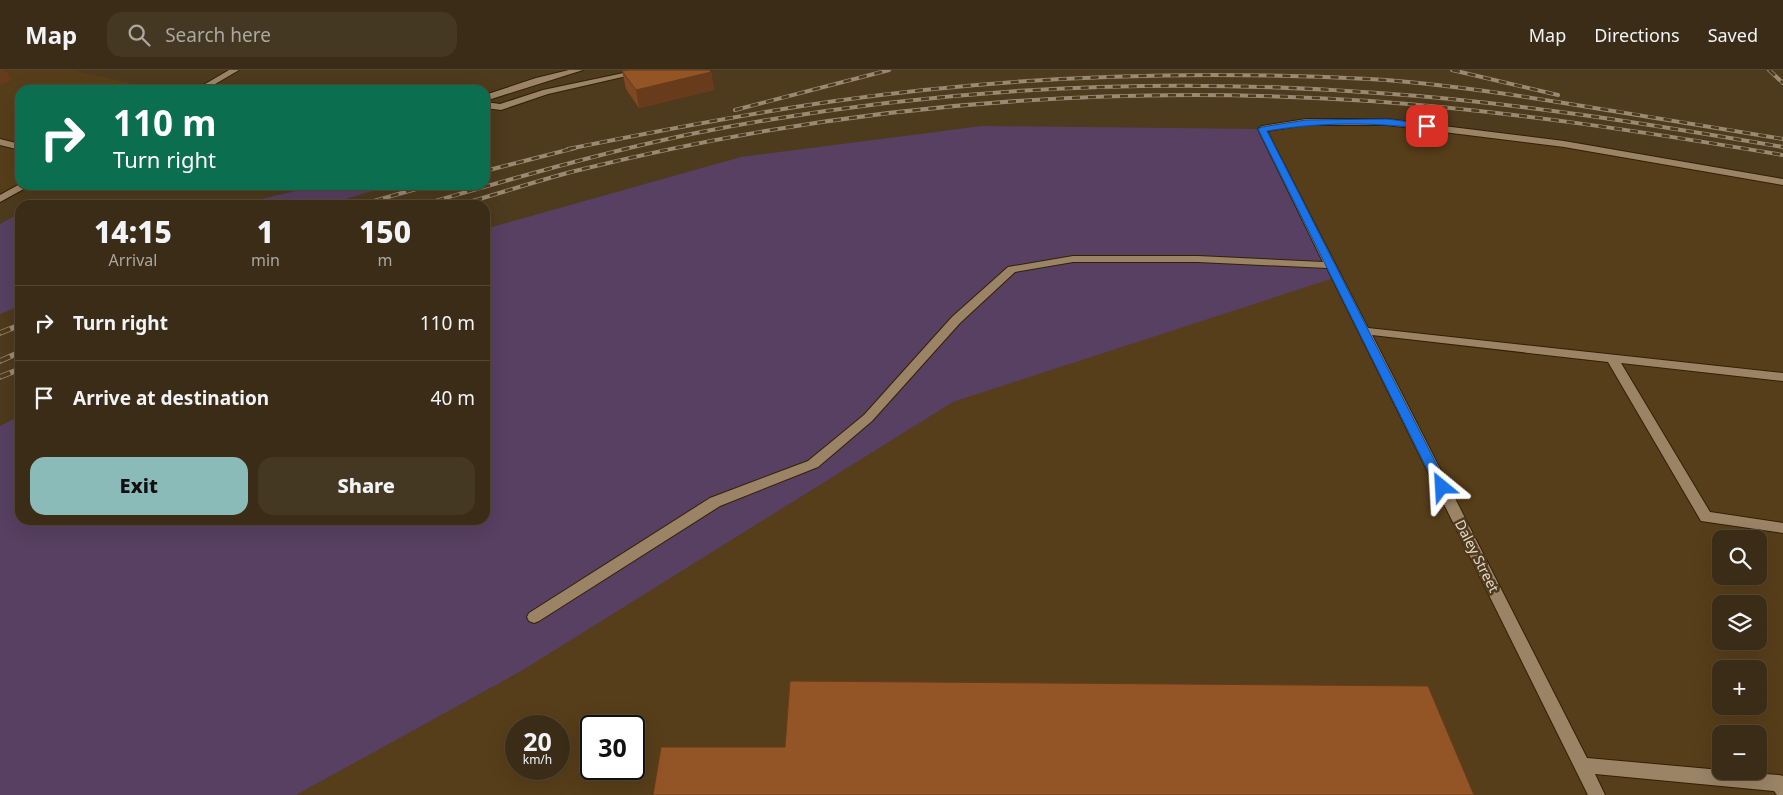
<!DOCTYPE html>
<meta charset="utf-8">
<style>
:root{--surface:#3a2c16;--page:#453823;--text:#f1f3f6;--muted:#aba7a1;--line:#544835;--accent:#8bbbb9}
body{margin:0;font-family:"Noto Sans",sans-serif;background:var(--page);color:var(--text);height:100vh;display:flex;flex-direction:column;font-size:19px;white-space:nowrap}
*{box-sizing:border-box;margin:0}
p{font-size:16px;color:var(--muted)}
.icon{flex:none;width:28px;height:28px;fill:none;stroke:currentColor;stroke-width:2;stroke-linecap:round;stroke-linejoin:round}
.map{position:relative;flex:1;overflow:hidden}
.drawer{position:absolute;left:15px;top:130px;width:475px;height:325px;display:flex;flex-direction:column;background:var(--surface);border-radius:15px;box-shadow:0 5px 20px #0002,0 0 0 1px var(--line)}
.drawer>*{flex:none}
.hud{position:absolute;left:15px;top:15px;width:475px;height:105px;border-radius:15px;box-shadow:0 5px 20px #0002,0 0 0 1px var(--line);background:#0b6e4f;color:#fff;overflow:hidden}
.fabs{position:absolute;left:1712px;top:460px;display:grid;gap:10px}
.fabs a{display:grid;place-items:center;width:55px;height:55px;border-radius:10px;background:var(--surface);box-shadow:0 5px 20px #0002,0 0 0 1px var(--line);font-size:25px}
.speed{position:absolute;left:505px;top:645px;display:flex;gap:10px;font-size:25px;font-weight:700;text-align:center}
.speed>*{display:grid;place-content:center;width:65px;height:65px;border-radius:50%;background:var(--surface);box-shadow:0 5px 20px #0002,0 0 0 1px var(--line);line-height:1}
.speed small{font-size:12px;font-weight:400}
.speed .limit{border:2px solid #111;border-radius:8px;background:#fff;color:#111}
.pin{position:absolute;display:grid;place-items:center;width:42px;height:42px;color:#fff;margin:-21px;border-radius:10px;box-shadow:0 2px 8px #0006}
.me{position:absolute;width:55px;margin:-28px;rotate:333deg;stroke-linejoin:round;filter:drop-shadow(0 0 4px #0008)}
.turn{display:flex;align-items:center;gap:18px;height:105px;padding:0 15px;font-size:22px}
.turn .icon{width:65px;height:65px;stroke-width:2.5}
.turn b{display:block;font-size:35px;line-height:42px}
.eta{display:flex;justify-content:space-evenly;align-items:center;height:85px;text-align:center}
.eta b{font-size:30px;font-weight:800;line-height:35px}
.cta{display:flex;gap:10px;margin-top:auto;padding:10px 15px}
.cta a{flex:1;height:58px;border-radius:15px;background:var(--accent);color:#111;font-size:20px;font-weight:800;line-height:58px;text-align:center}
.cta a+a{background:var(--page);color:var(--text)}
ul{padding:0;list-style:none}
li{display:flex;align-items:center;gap:15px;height:75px;padding:0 15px;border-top:1px solid var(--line)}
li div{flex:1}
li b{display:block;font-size:19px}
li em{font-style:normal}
header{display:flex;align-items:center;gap:30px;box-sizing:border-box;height:70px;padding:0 25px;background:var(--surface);border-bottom:1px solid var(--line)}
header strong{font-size:24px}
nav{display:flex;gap:28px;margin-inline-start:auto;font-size:18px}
.search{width:350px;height:45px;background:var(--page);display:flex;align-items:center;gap:12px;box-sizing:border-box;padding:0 18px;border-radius:15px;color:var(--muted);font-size:19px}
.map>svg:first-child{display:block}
.built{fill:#573e1a;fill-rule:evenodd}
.green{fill:#574062}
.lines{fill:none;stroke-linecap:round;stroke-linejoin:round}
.minor-casing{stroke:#332003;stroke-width:2}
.minor{fill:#9b8466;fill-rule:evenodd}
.rail-far1-casing{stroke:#9a8a73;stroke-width:4}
.rail-casing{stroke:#9a8a73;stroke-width:5.5}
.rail-far1{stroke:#4e3a1d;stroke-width:2.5;stroke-dasharray:8;stroke-linecap:butt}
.rail{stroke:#4e3a1d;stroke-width:4;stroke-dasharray:11;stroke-linecap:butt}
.wall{fill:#7e4821}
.shaded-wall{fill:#673b1b}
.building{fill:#935426;stroke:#673b1b}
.route{fill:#1a73e8;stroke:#114b97}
.labels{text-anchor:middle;stroke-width:5;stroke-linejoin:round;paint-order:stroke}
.street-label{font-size:14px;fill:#e6daca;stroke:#4e3a1d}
</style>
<header>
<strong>Map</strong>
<div class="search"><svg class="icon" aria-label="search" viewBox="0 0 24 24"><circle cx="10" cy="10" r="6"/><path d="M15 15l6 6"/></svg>Search here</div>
<nav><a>Map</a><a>Directions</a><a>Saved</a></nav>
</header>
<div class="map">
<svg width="1783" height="725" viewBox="0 0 1783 725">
<rect width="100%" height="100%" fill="#4e3a1d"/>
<!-- built -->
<g class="built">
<polygon points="0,0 73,0 158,20 20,20 20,115 0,129"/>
<path d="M1306,52H1387L1564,74L1783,112V725H296L523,600L953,332L1336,207L1262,59ZM1721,469H1759V506H1721ZM1721,534H1759V571H1721ZM1721,599H1759V636H1721ZM516,656H559V699H516ZM591,656H634V699H591ZM1721,664H1759V701H1721Z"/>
</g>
<!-- green -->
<g class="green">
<polygon points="982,56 1262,59 1337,207 953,332 523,600 296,725 0,725 0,356 20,346 20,450 485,450 485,159 741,87"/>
<polygon points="321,115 391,115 327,135 236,135"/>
<polygon points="20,143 20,236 0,244 0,154"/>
</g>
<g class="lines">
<defs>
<g id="minor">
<polygon points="229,0 239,0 205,20 195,20"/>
<polygon points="569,0 583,0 485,31 485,25 536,8"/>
<polygon points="638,0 653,0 548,24 501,40 485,38 485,32 500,34 543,20"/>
<polygon points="1306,49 1387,49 1564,71 1783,109 1783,115 1564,77 1387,55 1306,55 1267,61 1368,258 1783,303 1783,311 1621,293 1710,442 1783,453 1783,463 1701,451 1608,292 1372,265 1587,688 1721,700 1721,701 1779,705 1783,706 1783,725 1777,725 1774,721 1595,704 1605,725 1588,725 1327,198 1198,192 1073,192 1015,202 960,253 872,351 818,397 720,436 539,551 534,553 529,551 527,547 529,543 710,428 808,391 864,345 952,247 1008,197 1073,186 1198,186 1323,192 1258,59 1262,56"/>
<polygon points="0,69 20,74 20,80 0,75"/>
<polygon points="20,114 31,115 0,132 0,125"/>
</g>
</defs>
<!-- minor casing -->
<use href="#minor" class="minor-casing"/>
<!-- minor -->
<use href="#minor" class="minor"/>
<defs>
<g id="rail-far1">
<polyline points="1452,0 1558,25"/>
<polyline points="1769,0 1783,13"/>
<polyline points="735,40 889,0"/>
<path d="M568,79C657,61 745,44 835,31C1010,6 1192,0 1369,9C1436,13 1504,23 1570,34C1641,45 1712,57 1783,69"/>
<polyline points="485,101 575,78"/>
<polyline points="360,135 430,115"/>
<path d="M421,135C512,109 603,82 696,63C919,19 1151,6 1378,23C1514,32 1649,54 1783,77"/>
<path d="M459,135C498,124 536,111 575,101C834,36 1103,13 1370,31C1509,41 1646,62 1783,85"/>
</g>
<g id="rail">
<polyline points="0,263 20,255"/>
<polyline points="0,291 20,282"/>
<polyline points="0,307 20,299"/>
</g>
</defs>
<!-- rail-far1 casing -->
<use href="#rail-far1" class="rail-far1-casing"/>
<!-- rail casing -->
<use href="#rail" class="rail-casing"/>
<!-- rail-far1 -->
<use href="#rail-far1" class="rail-far1"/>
<!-- rail -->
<use href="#rail" class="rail"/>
</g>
<!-- wall -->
<polygon class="wall" points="622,1 711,2 714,20 639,38 626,19"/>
<!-- shaded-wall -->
<g class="shaded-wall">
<polygon points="0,0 5,0 12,10 0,15"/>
<polygon points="711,2 714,20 639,38 636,20"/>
</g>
<!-- building -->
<g class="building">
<polygon points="629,0 709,0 711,2 636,20 622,1"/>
<polygon points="790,611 1428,616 1474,725 653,725 661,677 785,677"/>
</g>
<!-- route -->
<path class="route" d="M1387,49L1427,54L1431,56L1427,59C1373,52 1321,52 1267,61L1448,417L1442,421L1436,417L1258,59L1262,57L1306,50Z"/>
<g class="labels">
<!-- street labels -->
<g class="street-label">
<text transform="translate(1477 486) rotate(63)" y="5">Daley Street</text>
</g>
</g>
</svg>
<div class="fabs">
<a><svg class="icon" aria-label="search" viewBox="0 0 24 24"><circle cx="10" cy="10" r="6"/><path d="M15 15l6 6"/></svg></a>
<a><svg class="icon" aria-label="layers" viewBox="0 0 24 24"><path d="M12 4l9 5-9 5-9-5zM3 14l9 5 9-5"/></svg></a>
<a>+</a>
<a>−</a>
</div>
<div class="speed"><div>20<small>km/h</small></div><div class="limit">30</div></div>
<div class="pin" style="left:1427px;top:56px;background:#d93025"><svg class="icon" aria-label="arrive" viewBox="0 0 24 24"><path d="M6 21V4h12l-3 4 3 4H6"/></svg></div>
<svg class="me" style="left:1442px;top:417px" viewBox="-20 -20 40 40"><path d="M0-17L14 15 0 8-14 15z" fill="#1a73e8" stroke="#fff" stroke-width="4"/></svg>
<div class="hud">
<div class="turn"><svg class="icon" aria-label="right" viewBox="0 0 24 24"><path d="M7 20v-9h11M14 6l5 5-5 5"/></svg><div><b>110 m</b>Turn right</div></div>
</div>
<section class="drawer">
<div class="eta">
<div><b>14:15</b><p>Arrival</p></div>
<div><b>1</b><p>min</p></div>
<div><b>150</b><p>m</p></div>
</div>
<ul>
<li><svg class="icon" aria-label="right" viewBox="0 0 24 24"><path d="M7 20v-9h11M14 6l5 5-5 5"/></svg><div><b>Turn right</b></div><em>110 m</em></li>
<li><svg class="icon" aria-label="arrive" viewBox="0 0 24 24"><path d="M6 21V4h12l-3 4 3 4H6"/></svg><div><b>Arrive at destination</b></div><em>40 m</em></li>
</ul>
<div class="cta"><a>Exit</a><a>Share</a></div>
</section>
</div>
